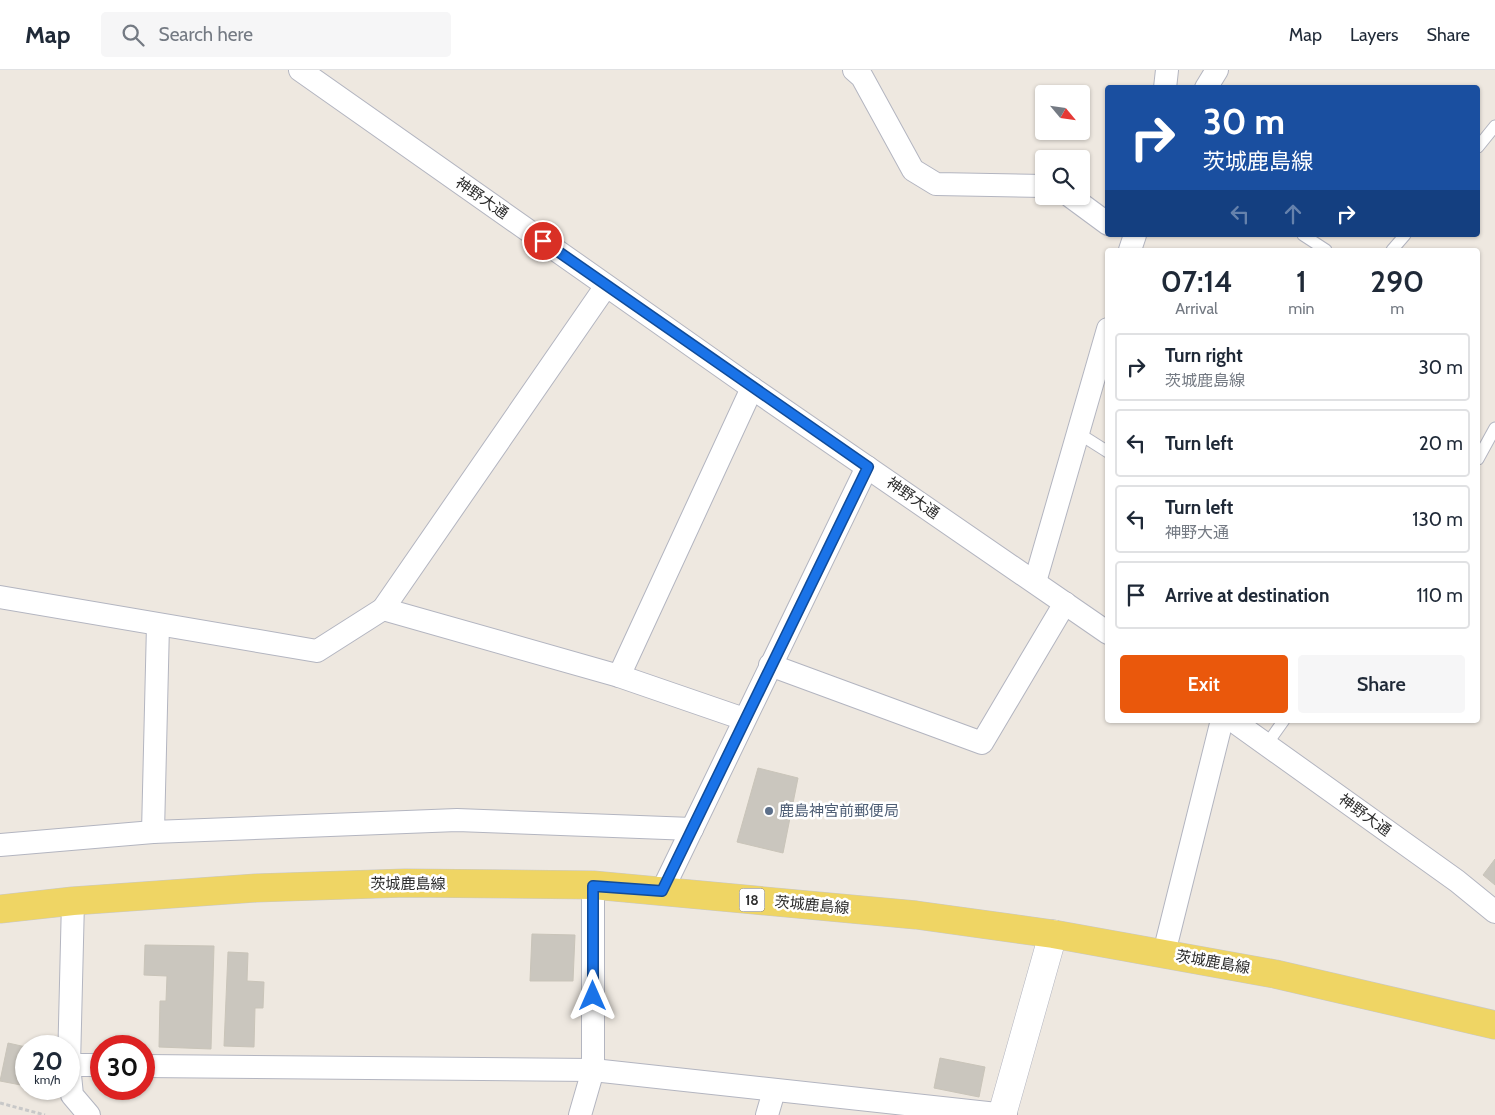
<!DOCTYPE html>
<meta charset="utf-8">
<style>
:root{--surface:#fff;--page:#f6f6f7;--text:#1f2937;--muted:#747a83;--line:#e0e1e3;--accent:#ea580c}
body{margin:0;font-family:Cabin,"Noto Sans JP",sans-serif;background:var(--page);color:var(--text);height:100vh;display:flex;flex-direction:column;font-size:19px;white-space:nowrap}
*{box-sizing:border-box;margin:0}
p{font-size:16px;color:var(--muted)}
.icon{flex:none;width:28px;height:28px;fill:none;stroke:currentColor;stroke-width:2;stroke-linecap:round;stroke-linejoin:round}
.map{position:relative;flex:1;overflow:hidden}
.drawer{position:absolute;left:1105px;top:178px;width:375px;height:475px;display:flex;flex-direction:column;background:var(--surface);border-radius:5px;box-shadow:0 1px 4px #0004}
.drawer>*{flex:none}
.guide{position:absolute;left:1105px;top:15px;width:375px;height:152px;border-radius:5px;box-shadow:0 1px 4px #0004;background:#1a4fa0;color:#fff;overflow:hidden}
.needle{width:32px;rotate:119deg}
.tools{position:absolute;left:1035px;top:15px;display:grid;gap:10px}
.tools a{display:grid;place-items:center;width:55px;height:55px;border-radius:5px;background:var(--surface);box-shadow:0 1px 4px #0004;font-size:25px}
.speed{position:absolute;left:15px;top:965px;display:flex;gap:10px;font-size:25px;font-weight:700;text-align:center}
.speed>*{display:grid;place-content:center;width:65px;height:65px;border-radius:50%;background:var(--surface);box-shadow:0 1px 4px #0004;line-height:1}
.speed small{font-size:12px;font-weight:400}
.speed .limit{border:8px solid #d22;background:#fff;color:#111}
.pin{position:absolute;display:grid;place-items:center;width:42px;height:42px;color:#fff;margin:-21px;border:2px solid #fff;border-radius:50%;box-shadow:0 1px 5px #0007}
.me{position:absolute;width:55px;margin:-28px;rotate:0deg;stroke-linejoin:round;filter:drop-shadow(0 0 4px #0008)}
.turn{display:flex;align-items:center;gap:18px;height:105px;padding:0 15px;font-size:22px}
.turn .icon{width:65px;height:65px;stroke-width:2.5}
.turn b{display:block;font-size:35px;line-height:42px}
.lanes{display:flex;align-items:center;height:48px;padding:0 15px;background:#0003;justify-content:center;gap:25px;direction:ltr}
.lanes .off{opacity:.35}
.eta{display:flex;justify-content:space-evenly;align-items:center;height:85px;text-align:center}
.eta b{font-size:30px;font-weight:600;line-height:35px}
.action{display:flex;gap:10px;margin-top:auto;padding:10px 15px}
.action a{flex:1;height:58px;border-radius:5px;background:var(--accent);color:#fff;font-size:20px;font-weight:600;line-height:58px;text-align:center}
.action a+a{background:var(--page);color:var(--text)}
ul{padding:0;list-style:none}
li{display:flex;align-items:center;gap:15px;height:68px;margin:0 10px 8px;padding:0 5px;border:2px solid var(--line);border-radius:5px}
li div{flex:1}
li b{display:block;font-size:19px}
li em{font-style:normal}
header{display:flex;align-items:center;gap:30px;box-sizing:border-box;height:70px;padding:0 25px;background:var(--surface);border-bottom:1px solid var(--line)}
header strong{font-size:24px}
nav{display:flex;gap:28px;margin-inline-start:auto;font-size:18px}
.search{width:350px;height:45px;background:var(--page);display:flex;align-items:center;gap:12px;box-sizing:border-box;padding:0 18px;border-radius:5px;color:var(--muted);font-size:19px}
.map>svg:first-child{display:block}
.building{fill:#cac6be;stroke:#c9c4b9}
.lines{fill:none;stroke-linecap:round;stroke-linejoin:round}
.lane-casing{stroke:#b3b5c0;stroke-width:13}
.street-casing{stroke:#b3b5c0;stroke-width:24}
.secondary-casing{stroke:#b3b5c0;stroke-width:29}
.primary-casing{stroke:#c8c8c8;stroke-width:29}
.path{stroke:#c8c8c8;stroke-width:3;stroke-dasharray:4 2.5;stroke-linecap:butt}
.lane{stroke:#fff;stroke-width:11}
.street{stroke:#fff;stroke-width:22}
.secondary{stroke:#fff;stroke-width:28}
.primary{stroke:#efd564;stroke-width:28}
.route-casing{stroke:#114b97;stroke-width:12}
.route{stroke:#1a73e8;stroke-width:9}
.service-dot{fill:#5c6f8a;stroke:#fff;stroke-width:2}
.labels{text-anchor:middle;stroke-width:5;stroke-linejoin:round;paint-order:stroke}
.shield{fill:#fff;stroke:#6c6c6c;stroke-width:1}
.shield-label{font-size:14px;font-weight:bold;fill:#2d2d2d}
.street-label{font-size:15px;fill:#2d2d2d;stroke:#fff}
.service-label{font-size:15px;fill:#4e5e75;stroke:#fff;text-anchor:start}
</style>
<header>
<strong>Map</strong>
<div class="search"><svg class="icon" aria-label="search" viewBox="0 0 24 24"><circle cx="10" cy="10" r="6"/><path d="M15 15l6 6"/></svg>Search here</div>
<nav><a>Map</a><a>Layers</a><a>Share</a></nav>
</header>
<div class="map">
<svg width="1495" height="1045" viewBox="0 0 1495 1045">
<rect width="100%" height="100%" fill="#eee8e0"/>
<!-- building -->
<g class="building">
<polygon points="758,698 798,708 783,783 737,772"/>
<polygon points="1495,789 1495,815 1483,805"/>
<polygon points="532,864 575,865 573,911 530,911"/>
<polygon points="145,875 214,876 211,979 159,977 160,931 166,931 167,906 144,905"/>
<polygon points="228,882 248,883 247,911 264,912 263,938 255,938 254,977 224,976"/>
<polygon points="8,973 26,977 26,1016 0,1011"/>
<polygon points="940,988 985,997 979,1027 934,1018"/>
</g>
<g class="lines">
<defs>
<g id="lane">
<polyline points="1478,77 1495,56"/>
<polyline points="1303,165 1326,180"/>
<polyline points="1392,180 1405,165"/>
<polyline points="1078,363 1108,382"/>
<polyline points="1478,389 1495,358"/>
<polyline points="1267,674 1284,650"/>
</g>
<g id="street">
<polyline points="300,0 752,318 1108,563"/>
<polyline points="854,0 862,7 913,100 936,114 1044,116"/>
<polyline points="1165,18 1167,0"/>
<polyline points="1206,18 1217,0"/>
<polyline points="1070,126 1108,154"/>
<polyline points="1130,180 1135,165"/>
<polyline points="606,216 383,539 619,606 744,649"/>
<polyline points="1035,512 1108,259"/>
<polyline points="0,527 317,581 383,539"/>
<polyline points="770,595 982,673 1065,533"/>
<polyline points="619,606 752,318"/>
<polyline points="1232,650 1457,811 1495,842"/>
<polyline points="153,762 158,555"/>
<polyline points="0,775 153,762 457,750 692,759"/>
<polyline points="662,821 867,397"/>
<polyline points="73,831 69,995 72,1025 89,1045"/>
<polyline points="1164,883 1222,650"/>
<polyline points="69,995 101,995"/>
<polyline points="144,996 593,1000 1006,1045"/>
<polyline points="580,1045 593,1000 593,815"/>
<polyline points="767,1045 774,1021"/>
</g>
<polyline id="secondary" points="1002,1045 1053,864"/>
<polyline id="primary" points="0,839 73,831 256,818 405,813 593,815 916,845 1053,864 1275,904 1495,955"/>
</defs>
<!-- lane casing -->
<use href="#lane" class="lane-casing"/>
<!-- street casing -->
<use href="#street" class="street-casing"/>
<!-- secondary casing -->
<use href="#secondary" class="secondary-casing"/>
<!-- primary casing -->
<use href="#primary" class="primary-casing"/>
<!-- path -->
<polyline class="path" points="0,1033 45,1045"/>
<!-- lane -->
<use href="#lane" class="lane"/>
<!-- street -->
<use href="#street" class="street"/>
<!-- secondary -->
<use href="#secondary" class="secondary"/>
<!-- primary -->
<use href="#primary" class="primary"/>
</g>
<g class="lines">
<defs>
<polyline id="route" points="543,171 868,397 662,821 593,816 593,926"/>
</defs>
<!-- route casing -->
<use href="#route" class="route-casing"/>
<!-- route -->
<use href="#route" class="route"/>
</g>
<!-- markers -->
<circle class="service-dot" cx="769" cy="741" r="5"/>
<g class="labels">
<!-- shield labels -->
<rect class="shield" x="739.5" y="818.5" width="25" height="23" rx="4"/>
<g class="shield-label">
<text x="752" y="835">18</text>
</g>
<!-- street labels -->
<g class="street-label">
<text transform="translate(482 128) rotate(35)" y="5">神野大通</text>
<text transform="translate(913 428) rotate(35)" y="5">神野大通</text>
<text transform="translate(1365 745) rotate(36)" y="5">神野大通</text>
<text x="408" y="819">茨城鹿島線</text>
<text transform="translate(812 835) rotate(5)" y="5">茨城鹿島線</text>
<text transform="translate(1213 892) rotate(10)" y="5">茨城鹿島線</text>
</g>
<!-- service labels -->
<g class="service-label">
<text x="779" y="746">鹿島神宮前郵便局</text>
</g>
</g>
</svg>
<div class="tools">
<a><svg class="needle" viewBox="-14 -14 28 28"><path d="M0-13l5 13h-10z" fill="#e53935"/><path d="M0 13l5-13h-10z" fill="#747a83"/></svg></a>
<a><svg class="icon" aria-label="search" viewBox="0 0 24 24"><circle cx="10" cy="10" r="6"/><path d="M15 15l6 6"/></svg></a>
</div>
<div class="speed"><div>20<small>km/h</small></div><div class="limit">30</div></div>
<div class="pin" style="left:543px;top:171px;background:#d93025"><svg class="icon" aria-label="arrive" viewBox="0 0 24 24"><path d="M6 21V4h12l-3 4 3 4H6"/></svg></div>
<svg class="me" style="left:593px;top:926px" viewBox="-20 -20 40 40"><path d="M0-17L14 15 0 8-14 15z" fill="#1a73e8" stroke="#fff" stroke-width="4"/></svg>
<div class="guide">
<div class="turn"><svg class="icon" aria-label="right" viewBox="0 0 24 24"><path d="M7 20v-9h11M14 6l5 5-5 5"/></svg><div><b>30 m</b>茨城鹿島線</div></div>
<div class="lanes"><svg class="icon off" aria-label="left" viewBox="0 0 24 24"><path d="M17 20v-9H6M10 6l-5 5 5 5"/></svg><svg class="icon off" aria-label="ahead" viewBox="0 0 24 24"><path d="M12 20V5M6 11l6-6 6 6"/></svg><svg class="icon" aria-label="right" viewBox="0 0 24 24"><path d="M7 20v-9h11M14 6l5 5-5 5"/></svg></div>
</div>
<section class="drawer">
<div class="eta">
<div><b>07:14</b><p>Arrival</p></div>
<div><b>1</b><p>min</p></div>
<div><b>290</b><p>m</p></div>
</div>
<ul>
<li><svg class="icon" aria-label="right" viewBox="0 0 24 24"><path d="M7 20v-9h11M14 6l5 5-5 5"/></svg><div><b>Turn right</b><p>茨城鹿島線</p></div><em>30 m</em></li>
<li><svg class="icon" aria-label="left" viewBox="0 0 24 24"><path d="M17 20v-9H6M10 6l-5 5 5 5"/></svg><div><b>Turn left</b></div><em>20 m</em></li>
<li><svg class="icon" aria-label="left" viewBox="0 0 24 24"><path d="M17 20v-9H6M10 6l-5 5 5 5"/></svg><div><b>Turn left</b><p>神野大通</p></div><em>130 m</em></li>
<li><svg class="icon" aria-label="arrive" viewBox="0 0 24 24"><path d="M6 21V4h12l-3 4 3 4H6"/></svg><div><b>Arrive at destination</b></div><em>110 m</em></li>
</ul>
<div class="action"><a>Exit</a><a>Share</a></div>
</section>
</div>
